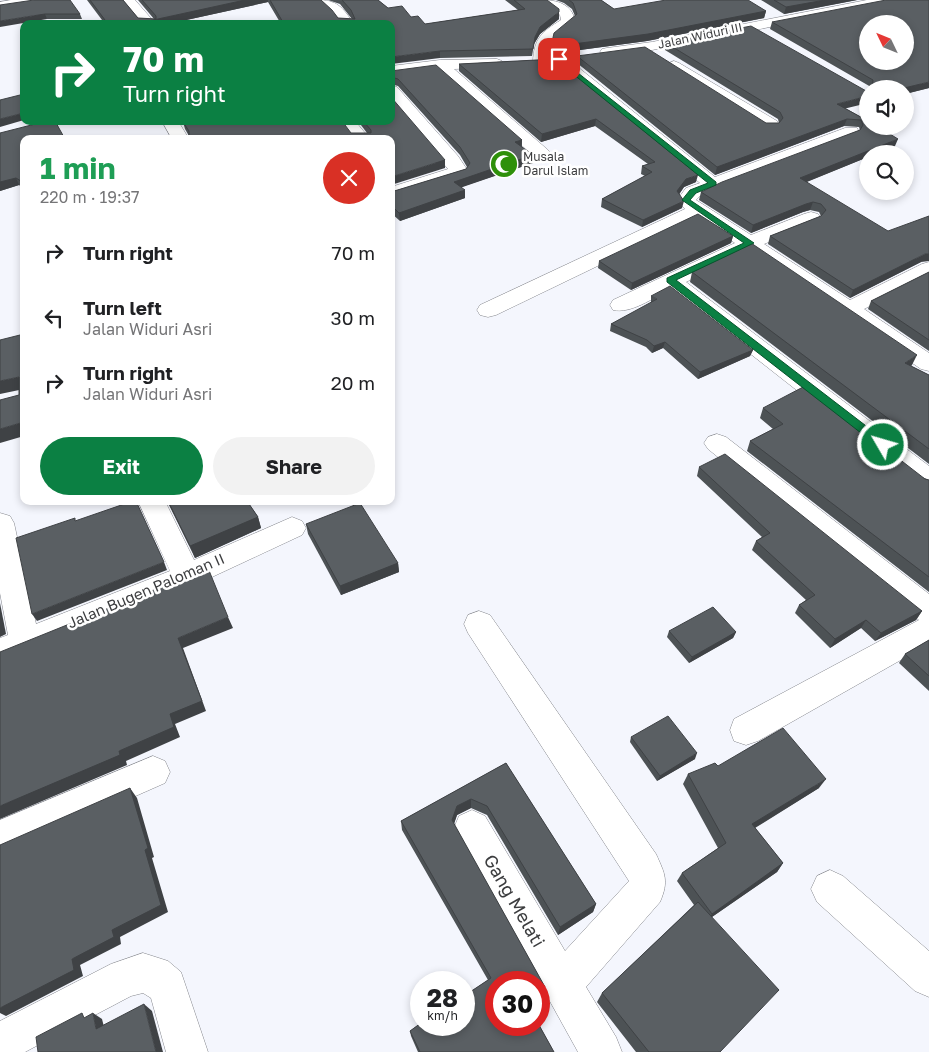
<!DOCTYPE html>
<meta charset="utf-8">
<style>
:root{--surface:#fff;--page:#f2f2f2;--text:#202124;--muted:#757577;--accent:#0b8043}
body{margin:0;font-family:"Golos Text",sans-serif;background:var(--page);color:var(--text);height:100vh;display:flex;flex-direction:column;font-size:19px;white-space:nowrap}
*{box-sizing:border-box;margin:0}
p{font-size:16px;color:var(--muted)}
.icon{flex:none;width:28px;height:28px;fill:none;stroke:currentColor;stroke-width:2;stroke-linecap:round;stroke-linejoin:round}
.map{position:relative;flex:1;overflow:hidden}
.drawer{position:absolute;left:20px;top:135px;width:375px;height:370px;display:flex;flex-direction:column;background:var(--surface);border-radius:10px;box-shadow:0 2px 8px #0003}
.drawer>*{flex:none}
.guide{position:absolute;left:20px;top:20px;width:375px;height:105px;border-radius:10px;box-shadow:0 2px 8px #0003;background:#0b8043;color:#fff;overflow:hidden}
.needle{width:32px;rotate:313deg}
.controls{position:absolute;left:859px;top:15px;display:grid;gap:10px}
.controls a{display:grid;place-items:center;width:55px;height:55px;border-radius:50%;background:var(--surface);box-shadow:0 2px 8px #0003;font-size:25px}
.speed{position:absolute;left:410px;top:971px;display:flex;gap:10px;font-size:25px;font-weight:700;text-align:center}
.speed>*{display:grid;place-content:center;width:65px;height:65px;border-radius:50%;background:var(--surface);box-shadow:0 2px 8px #0003;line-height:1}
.speed small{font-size:12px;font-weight:400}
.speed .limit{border:8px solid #d22;background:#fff;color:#111}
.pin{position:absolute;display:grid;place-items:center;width:42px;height:42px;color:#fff;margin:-21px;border-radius:10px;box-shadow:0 2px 8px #0006}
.me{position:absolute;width:55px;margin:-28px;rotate:308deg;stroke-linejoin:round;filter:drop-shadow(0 0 4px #0008)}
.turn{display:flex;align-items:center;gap:18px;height:105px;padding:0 20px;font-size:22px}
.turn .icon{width:65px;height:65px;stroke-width:2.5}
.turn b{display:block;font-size:35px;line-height:42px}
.round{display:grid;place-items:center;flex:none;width:52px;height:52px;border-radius:26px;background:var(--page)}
.summary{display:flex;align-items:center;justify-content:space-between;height:85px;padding:0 20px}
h1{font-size:30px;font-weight:700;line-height:38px;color:#1e9e55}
.action{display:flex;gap:10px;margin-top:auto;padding:10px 20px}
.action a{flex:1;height:58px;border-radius:30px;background:var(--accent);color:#fff;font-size:20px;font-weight:700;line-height:58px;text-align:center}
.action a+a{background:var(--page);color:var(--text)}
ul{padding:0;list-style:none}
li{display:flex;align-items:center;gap:15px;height:65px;padding:0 20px}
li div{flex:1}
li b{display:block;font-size:19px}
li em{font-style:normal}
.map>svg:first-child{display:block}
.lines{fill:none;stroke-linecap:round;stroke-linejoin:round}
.minor-casing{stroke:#84868c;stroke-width:1}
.minor{fill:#fff;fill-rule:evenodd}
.wall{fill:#4d5255}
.shaded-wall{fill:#3f4245}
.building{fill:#5a5f63;stroke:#3f4245;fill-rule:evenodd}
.route{fill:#0b8043;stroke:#07532c}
.labels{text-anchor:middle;stroke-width:5;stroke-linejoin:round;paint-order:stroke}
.far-street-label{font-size:12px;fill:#3c3d3f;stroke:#fff}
.far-poi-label{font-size:12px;fill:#3c3d3f;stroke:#fff;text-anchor:start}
.street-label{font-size:15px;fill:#3c3d3f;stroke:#fff}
.near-street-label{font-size:18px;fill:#3c3d3f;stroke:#fff}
</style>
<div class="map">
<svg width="929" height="1052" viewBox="0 0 929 1052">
<rect width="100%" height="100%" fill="#f4f6fd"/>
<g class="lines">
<defs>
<g id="minor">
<polygon points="11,0 42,0 35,4 0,10 0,2"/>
<polygon points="121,0 135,0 156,24 141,24"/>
<path d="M316,0C338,0 342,7 354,24H340L334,15Z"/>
<path d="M542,0C557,0 572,4 575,21C569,29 555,32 551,42C547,49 551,58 546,65H536L533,62C534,38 542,32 561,20L560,15Z"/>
<polygon points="867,0 895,0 888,4 652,50 607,56 602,55 600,52 602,49 607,48 652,42"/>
<path d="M559,55L564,56L715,177L845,128H857L859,132L857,136L719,188L700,196L696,200L751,235L804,214L811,212L818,214L821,218L818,222L764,244L850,300L922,264L929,262V276L864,309L929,353V371L921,369L748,251L686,282L929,466V490L920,487L669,290C653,298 631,314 613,310L610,305L613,300L735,243L697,218L496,315L488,317L480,315L477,310L480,305L685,209L677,200L686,188L700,183L554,62L552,59L554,56Z"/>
<polygon points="497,59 502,61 505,64 502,67 454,69 548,150 551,154 548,158 542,159 536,158 437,70 391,76 391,66 440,60"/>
<polygon points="674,61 679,63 777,121 779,125 777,129 765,129 669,69 666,66 669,63"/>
<polygon points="391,85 397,87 458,156 468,171 465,175 391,199 391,187 448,169 391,100"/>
<polygon points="162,121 178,121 189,139 172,139"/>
<polygon points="338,121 355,121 370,139 353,139"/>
<polygon points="717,434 726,437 929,594 929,644 758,741 746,745 734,741 730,730 734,719 919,620 708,449 704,443 708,437"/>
<polygon points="138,501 165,501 194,560 292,517 302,521 306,528 302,535 197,584 0,665 0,638 8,635 0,593 0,513 10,516 14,523 36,624 170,571"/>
<path d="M479,611L490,615L656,854C665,874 669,881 660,902L586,987L616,1037L622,1052H578L454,828L459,816L472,810L485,816L565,951L629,881L468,633L464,624L468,615Z"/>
<polygon points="153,756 165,761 170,772 165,783 0,856 0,820"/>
<polygon points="830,870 843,876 929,951 929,997 915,991 817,902 811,889 817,876"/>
<polygon points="143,953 168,961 181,972 208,1052 166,1052 151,998 143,993 131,996 25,1052 0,1052 0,1021 111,964"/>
</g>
</defs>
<!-- minor casing -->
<use href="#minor" class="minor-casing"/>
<!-- minor -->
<use href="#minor" class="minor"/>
</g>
<!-- wall -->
<g class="wall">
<polygon points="87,0 123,0 138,18 154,19 138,0 321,0 338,18 352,19 340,4 328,0 378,0 388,8 411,17 425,24 518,10 505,0 547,0 559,19 540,34 534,44 532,56 440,58 391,24 281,24 268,2 168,24 105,24"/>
<polygon points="556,0 601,0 614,9 766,11 764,18 647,41 550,54 575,16 572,9 564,3"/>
<polygon points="761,0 857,0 784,14"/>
<polygon points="0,5 80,14 82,19 47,19"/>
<polygon points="772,22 929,88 905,94 905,89 871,89 871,87 770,29"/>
<polygon points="666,43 845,108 868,121 895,146 806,182 921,262 850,298 768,244 770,236 821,216 819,212 810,210 803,212 751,233 699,200 701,192 860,130 859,127 844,126 715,175 577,63 577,56 766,123 779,123 778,119 665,50"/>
<polygon points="556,59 696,182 684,187 679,194 682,208 642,227 601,207 602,199 645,176 641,174 642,166 648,164 595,126 541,142 459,71 459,64"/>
<polygon points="391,71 522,140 522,147 533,163 461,187 465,198 400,221 391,213 391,192 466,169 467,167 460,155 398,86 391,84"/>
<polygon points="358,121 391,121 445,160 445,168 391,139 189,136 185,129 183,122 351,133 367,133"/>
<polygon points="0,133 24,139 24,189 19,185 0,191"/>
<polygon points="733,236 731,243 631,290 598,268 599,261"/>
<polygon points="692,272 912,365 911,366 929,375 929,464 690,282"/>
<polygon points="929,272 929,351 868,309 871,301"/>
<polygon points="651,296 753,350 750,356 698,379 663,348 652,353 646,347 610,331 611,324 651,303"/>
<polygon points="763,408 929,480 929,592 747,451 750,441 773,429 760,418"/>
<polygon points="699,467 922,611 916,620 875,641 861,628 830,648 795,613 799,605 806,600 752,550 756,541 762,537 697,476"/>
<polygon points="167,501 247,501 258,517 261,528 195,558"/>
<polygon points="306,524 398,563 399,572 341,595 308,534"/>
<polygon points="669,631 736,632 733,638 689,663 667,637"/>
<polygon points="929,640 929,691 899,663 905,654"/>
<polygon points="631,737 695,759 657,781 630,742"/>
<polygon points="506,763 596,904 593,912 558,935 487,815 471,808 457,815 454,824 545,987 544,994 539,997 539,982 496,982 496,1025 539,1025 554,1052 418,1052 411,1036 410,1031 421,1023 421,1025 464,1025 464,996 488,980 402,830 401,821"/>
<polygon points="718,766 819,788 755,828 783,863 777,872 712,917 720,1052 636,1052 597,1002 602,993 694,905 677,881 682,873 718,848 683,784 688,774"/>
</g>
<!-- shaded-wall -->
<g class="shaded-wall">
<polygon points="245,0 268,0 268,2 168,24 135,24"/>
<polygon points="825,0 857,0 784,14 786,7"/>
<polygon points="766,11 764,18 647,41 550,54 551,47"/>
<polygon points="559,12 559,19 540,34 534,44 532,56 535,37 540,27"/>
<polygon points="45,14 47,19 0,27 0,21"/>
<polygon points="440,51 440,58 391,64 391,57"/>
<polygon points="929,82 929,88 905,94 905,89 900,89"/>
<polygon points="868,96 868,103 835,111 837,104"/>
<polygon points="24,113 24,120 0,127 0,119"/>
<polygon points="596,119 595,126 541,142 542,134"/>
<polygon points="847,119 844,126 715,175 717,167"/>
<polygon points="898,139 895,146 877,154 868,154 868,157 797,186 800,178"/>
<polygon points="522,140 521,148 515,142"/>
<polygon points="533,155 533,163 454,190 454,182"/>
<polygon points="445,160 445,168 391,185 391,177"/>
<polygon points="698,175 696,182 684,187 676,199 677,191 686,179"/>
<polygon points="16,178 19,185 0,191 0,182"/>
<polygon points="465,190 465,198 400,221 399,213"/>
<polygon points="684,201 682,208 642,227 643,220"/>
<polygon points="813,202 810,210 803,212 751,233 753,225 806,204"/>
<polygon points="733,236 731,243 631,290 632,283"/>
<polygon points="925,254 929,254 929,261 921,262 850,298 853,290"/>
<polygon points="665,342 663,348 652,353 654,346"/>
<polygon points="753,350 750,356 698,379 700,372"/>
<polygon points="917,355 912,365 900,373 905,363"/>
<polygon points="19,377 24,389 0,394 0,381"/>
<polygon points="24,422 24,436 0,443 0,429"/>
<polygon points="258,517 261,528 195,558 190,546"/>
<polygon points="164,562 167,570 37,621 32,614"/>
<polygon points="398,563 399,572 341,595 340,586"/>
<polygon points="0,603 6,634 0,637"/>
<polygon points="922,611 916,620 875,641 881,633"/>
<polygon points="228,617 233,628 183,648 206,711 175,724 180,737 126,761 127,765 0,819 0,806 119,751 170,714 178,638"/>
<polygon points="866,620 861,628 830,648 835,639"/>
<polygon points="736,632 733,638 689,663 692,657"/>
<polygon points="697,753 695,759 657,781 660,776"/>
<polygon points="826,779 819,788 746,833 752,824"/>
<polygon points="130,788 137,798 154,857 152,858 168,912 120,937 121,944 80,965 83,976 6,1016 0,1013 0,1008 72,959 112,930 145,850"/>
<polygon points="471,799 471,808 457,815 452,829 452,820 457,806"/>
<polygon points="783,863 777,872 706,921 712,914"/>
<polygon points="596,904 593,912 558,935 560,927"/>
<polygon points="545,987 544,994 539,997 539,992"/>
<polygon points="144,1004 152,1011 163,1052 156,1052"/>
<polygon points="93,1013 102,1019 106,1035 96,1029"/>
</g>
<!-- building -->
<g class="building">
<polygon points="34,0 70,0 80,14 45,14 0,21 0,5"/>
<polygon points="90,0 123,0 138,18 156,19 156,16 142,0 245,0 135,24 115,24 114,23 108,24"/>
<polygon points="270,0 321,0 332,10 338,18 355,19 351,10 342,0 378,0 388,8 402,6 411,17 418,16 425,24 525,9 514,0 547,0 559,9 559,12 540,27 535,37 533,49 440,51 391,57 391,24 284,24"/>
<polygon points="569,0 601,0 614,9 666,0 748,0 766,11 648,34 551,47 554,33 577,14 573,3"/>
<polygon points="774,0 825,0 786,7"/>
<path d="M886,0H929V82L900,89H872L873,80L772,22ZM868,24H905V61H868Z"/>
<polygon points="751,26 868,92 868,96 837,104 868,121 868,126 877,126 898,139 800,178 888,231 929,216 929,254 925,254 853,290 770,236 821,216 826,210 821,204 813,202 806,204 753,225 701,192 722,182 860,130 863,125 861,120 847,119 717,167 577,56 645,47 766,123 779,123 783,118 780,112 666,43"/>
<polygon points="556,59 698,175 686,179 677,191 684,201 643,220 602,199 652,172 642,166 655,162 596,119 542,134 459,64"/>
<polygon points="436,65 522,140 515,142 533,155 454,182 465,190 399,213 391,205 391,192 466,169 470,163 460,147 398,79 391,77 391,71"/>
<polygon points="24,94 24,113 0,119 0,100"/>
<polygon points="391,97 445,160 391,177 391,139 175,139 189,136 189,131 183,122 185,121 342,121 351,133 371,133 371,130 363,121 391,121"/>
<polygon points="47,121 55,121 65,139 24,139 24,183 16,178 0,182 0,133"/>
<polygon points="698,214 733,236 632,283 599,261"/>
<polygon points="751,243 917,355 905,363 929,375 929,449 692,272"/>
<polygon points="929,272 929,340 871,301"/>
<polygon points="670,286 753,350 700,372 665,342 654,346 647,340 611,324 657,299 651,296"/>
<polygon points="24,334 24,422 0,429 0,400 19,395 19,377 0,381 0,340"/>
<polygon points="805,386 925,479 929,480 929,577 750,441 783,424 763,408"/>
<polygon points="725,454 922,611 881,633 866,620 835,639 799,605 815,595 756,541 770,533 699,467"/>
<polygon points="133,501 136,501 164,562 32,614 16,538 75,518 75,521"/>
<polygon points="168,501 247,501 258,517 190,546"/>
<polygon points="360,503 398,563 340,586 306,524"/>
<polygon points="208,568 228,617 178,638 202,701 170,714 174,727 119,751 120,755 0,806 0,652"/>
<polygon points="713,607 736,632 692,657 669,631"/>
<polygon points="929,640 929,676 905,654"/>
<polygon points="668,716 697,753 660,776 631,737"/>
<polygon points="783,728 826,779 752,824 783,863 712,914 682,873 726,843 688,774 715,763 718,766"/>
<polygon points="506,763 596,904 560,927 487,806 471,799 457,806 452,820 545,987 539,992 539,982 496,982 496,1025 539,1025 554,1052 420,1052 410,1031 421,1023 421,1025 464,1025 464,996 491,978 401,821"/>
<polygon points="130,788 148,848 145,850 161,905 112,930 114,937 72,959 74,970 0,1008 0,845"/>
<polygon points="698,902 779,990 720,1052 649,1052 602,993"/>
<polygon points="144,1004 156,1052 38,1052 36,1037 82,1013 84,1018 93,1013 96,1029"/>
</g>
<!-- route -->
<polygon class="route" points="559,58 716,182 716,185 696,193 690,200 754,243 676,280 887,442 888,445 887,447 879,447 667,282 667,278 744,243 682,200 690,190 708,183 557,61"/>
<!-- icons -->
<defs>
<symbol id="mosque-disc" viewBox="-11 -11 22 22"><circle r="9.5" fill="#2e900a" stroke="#fff"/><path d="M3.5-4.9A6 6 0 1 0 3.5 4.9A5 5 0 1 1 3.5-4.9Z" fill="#fff"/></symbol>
</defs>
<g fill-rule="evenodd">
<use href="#mosque-disc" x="488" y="148" width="32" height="32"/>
</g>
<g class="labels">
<!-- far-street labels -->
<g class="far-street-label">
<text transform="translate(700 36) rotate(-12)" y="4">Jalan Widuri III</text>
</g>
<!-- far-poi labels -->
<g class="far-poi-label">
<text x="523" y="161">Musala<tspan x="523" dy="14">Darul Islam</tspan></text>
</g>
<!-- street labels -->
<g class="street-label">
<text transform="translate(146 591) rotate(-23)" y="5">Jalan Bugen Paloman II</text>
</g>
<!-- near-street labels -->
<g class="near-street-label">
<text transform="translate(514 901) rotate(60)" y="6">Gang Melati</text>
</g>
</g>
</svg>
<div class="controls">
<a><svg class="needle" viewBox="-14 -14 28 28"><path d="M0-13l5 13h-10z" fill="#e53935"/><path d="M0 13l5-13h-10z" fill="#757577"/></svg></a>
<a><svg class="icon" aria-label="sound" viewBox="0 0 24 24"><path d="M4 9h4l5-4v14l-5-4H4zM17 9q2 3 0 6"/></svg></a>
<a><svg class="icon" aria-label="search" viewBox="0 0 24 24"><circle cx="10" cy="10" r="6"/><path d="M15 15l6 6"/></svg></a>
</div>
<div class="speed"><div>28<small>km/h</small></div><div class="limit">30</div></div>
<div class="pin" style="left:559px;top:59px;background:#d93025"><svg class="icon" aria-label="arrive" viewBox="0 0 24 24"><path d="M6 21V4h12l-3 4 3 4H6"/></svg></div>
<svg class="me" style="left:883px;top:445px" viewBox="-20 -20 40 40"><circle r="17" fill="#0b8043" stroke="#fff" stroke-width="3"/><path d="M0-11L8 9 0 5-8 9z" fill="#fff"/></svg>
<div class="guide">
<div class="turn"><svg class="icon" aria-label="right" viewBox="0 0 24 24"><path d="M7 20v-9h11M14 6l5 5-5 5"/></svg><div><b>70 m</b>Turn right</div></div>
</div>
<section class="drawer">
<div class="summary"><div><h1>1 min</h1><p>220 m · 19:37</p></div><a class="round" style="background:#d93025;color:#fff"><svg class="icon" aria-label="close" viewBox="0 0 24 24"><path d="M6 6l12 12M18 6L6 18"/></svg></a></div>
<ul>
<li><svg class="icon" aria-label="right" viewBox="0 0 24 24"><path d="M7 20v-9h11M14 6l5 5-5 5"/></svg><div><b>Turn right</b></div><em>70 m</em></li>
<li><svg class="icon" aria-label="left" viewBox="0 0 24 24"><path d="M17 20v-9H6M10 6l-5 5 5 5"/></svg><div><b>Turn left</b><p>Jalan Widuri Asri</p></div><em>30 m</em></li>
<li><svg class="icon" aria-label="right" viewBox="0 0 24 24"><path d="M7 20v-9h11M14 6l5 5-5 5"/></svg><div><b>Turn right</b><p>Jalan Widuri Asri</p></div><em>20 m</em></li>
</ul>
<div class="action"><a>Exit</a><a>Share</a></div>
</section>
</div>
